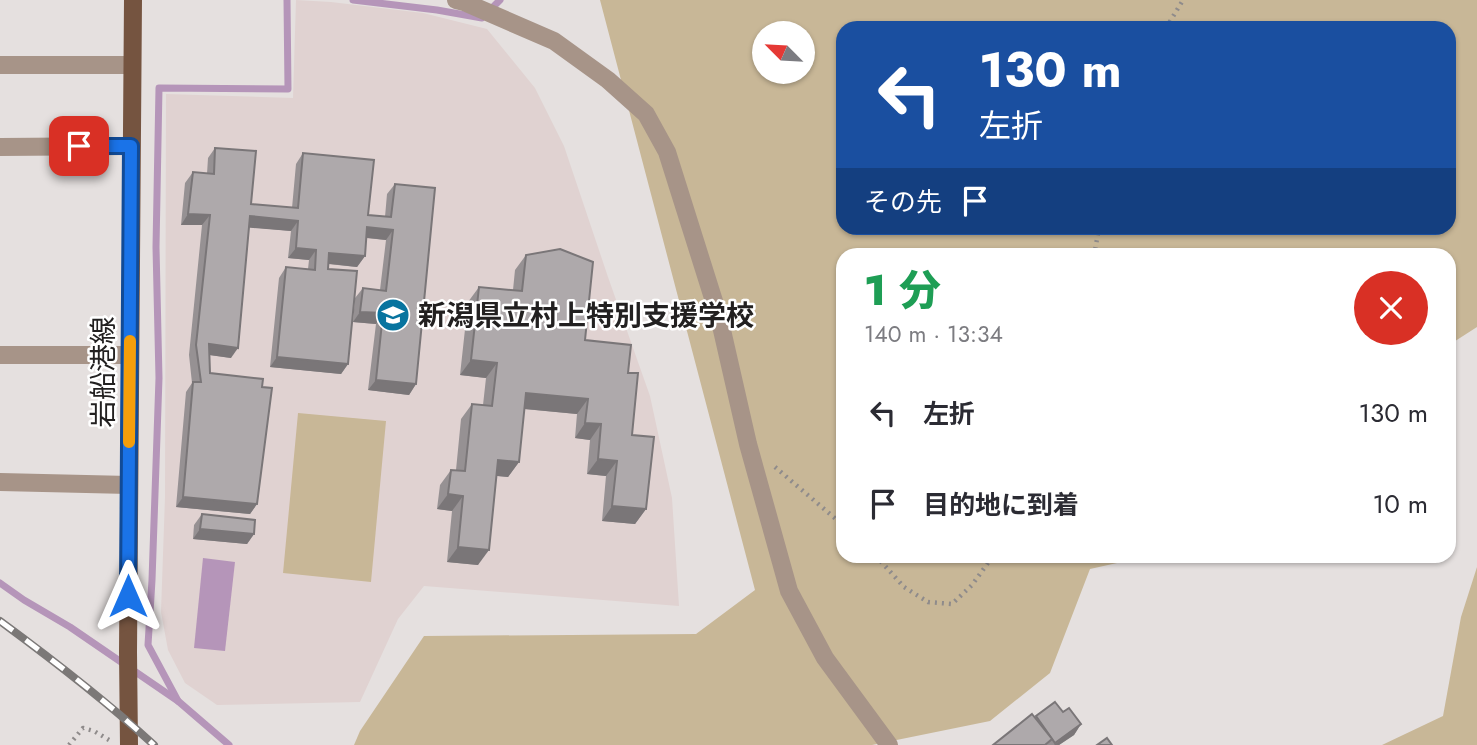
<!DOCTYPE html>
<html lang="ja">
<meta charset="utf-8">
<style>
:root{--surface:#fff;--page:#f2f2f3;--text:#2b2b33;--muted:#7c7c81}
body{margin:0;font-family:Jost,"Noto Sans JP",sans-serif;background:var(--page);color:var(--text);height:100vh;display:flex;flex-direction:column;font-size:26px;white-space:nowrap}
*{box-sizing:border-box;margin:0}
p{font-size:23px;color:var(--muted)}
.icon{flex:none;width:38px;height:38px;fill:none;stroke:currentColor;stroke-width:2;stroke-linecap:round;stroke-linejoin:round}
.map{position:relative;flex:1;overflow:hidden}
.side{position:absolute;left:836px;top:248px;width:620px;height:315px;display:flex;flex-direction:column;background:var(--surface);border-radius:21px;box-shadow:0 2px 5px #0004}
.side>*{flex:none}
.guide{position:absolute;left:836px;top:21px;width:620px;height:214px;border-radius:21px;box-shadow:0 2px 5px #0004;background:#1a4fa0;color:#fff;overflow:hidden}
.needle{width:46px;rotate:294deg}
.fabs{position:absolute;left:752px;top:21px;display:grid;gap:14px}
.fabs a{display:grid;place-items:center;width:63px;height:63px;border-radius:50%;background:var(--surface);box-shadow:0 2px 5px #0004;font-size:35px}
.pin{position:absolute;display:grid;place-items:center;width:60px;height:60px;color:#fff;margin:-30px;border-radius:14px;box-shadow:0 4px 10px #0006}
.me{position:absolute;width:77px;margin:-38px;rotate:0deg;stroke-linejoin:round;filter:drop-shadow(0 0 5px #0008)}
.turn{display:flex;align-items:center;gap:24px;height:147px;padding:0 28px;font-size:32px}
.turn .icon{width:91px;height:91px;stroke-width:2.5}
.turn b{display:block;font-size:49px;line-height:60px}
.then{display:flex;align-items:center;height:66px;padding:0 28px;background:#0003;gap:14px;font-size:26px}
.round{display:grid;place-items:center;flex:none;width:74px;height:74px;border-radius:37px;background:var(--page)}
.summary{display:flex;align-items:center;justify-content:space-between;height:119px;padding:0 28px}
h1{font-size:42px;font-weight:800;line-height:52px;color:#1e9e55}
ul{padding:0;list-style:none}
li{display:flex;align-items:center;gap:21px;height:91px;padding:0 28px}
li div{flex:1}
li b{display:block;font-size:26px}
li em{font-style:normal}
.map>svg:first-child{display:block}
.built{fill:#e0d2d1}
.green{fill:#c8b797;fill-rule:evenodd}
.water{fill:#b595b9}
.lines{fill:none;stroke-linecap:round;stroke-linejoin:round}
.stream{stroke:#b595b9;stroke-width:7}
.path{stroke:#8f8b8b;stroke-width:4.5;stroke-dasharray:2 5;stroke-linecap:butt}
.minor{stroke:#a79488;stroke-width:18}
.major{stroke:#755440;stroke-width:18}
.rail-casing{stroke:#7b7877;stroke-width:8}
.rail{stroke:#fff;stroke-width:5;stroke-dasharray:16;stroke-linecap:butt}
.wall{fill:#969193}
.shaded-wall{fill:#7a7678}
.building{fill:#aea9ab;stroke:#7a7678;stroke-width:2}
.route-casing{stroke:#114b97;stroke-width:18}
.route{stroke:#1a73e8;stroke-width:12}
.slow{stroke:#f59e0b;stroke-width:12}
.labels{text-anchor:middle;stroke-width:5;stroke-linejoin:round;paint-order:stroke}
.poi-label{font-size:28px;font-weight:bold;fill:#222020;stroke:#fff;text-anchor:start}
.street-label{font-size:28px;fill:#222020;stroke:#fff}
</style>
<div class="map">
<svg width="1477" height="745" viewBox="0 0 1477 745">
<rect width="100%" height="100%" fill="#e5e0df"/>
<!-- built -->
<polygon class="built" points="296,0 331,2 423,13 487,29 535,88 564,146 608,277 650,396 672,498 679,606 424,586 398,619 360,702 217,705 185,683 168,650 161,612 165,497 166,94 293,98"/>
<!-- green -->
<g class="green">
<path d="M600,0H1477V327L1449,345V256H844V556L1144,557L1090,569L1050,673L990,721L872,745H354L360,731L424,636L696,634L755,590ZM844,28H1449V228H844ZM765,33H803V72H765Z"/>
<polygon points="298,413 386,421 371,582 283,573"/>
<polygon points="1477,567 1477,745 1382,745 1443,716 1461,617"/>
</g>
<!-- water -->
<polygon class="water" points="203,558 235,562 225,651 194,648"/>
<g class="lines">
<!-- stream -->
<g class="stream">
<polyline points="353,0 437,10 482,18 500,0"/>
<polyline points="0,583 24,600 70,627 178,701 229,745"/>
<polyline points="178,701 148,645 152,580 159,378 156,247 159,88 288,89 287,0"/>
</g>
<!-- path -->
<g class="path">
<polyline points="1166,28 1183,0"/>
<polyline points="1094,256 1099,228"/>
<polyline points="775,467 844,526"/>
<polyline points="876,556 904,587 928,602 952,604 972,585 993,556"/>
<polyline points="69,745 83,728 94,731 109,740"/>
</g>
<!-- minor -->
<g class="minor">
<polyline points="456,0 464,2 554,41 608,80 646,114 667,152 719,317 748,444 789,591 825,658 889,745"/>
<polyline points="0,65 132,65"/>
<polyline points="0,147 131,146"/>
<polyline points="0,355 130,355"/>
<polyline points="0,482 129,485"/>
</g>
<!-- major -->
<polyline class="major" points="129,745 128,652 133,0"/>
<defs>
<path id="rail" d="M0,621C53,660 105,700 154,745"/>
</defs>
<!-- rail casing -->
<use href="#rail" class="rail-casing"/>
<!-- rail -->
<use href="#rail" class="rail"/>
</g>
<!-- wall -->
<g class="wall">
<polygon points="215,148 251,204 292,208 296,164 303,153 368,215 385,217 387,194 395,184 416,384 409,395 368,390 376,324 353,322 355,298 363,288 380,290 386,240 366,238 365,256 357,267 328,264 328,269 348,364 341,374 270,367 279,278 286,267 308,269 309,260 288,258 291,231 249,227 231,358 210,355 210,373 257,504 250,514 176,507 186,392 192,383 189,355 202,225 181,225 185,183 193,172 207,174 208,158"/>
<polygon points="526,255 585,340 628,373 632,435 646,509 635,524 602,521 606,476 587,474 590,440 575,438 577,414 524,409 519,462 508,477 497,476 478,565 447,562 452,511 437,509 440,485 451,470 456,470 461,419 472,404 483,405 486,378 460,375 468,302 479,287 513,290 515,270"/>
<polygon points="202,514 254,534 247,544 193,539 194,525"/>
<polygon points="1063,712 1081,724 1074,735 1059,745 993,745 1036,716"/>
</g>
<!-- shaded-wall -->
<g class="shaded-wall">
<polygon points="188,214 210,215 202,225 181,225"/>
<polygon points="250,216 298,221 291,231 242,227"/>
<polygon points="367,227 393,230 386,240 360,237"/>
<polygon points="296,248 316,250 309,260 288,258"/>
<polygon points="329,253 365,256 357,267 322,263"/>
<polygon points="360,312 383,313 376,324 353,322"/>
<polygon points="209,344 238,348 231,358 202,354"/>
<polygon points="277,357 348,364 341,374 270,367"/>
<polygon points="471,360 497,363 486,378 460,375"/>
<polygon points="376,380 416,384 409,395 368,390"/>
<polygon points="526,393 588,399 577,414 515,408"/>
<polygon points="585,423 601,424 590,440 575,438"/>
<polygon points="598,459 617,461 606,476 587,474"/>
<polygon points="498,460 519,462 508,477 488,475"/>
<polygon points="448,494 463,496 452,511 437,509"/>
<polygon points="183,497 257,504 250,514 176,507"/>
<polygon points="612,506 646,509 635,524 602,521"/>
<polygon points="200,529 254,534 247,544 193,539"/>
<polygon points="458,547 489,550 478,565 447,562"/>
<polygon points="1081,724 1074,735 1059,745 1054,745"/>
</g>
<!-- building -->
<g class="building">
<polygon points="215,148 256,151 251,204 298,208 303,153 374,160 368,215 391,217 395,184 435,188 416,384 376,380 383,313 360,312 363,288 386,291 393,230 367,227 365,256 329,253 328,269 357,271 348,364 277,357 286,267 315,270 316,250 296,248 298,221 250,216 238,348 209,344 210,373 263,379 262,387 272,388 257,504 183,497 193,382 201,382 196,345 210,215 188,214 193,172 214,174"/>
<polygon points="560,249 593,262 585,340 631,345 628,373 638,373 632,435 654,437 646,509 612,506 617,461 598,459 601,424 585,423 588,399 526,393 519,462 498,460 489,550 458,547 463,496 448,494 451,470 465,471 472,404 492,406 497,363 471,360 479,287 522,291 526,255"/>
<polygon points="202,514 255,520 254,534 200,529"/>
<polygon points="1055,702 1063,712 1069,708 1081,724 1055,743 1036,716"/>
<polygon points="1032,714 1052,739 1045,745 993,745"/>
<polygon points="1107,738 1112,745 1097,745"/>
</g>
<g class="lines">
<defs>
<polyline id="route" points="79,146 131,146 128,596"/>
</defs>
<!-- route casing -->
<use href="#route" class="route-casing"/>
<!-- route -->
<use href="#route" class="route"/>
<!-- slow -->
<polyline class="slow" points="129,442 130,341"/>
</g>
<!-- icons -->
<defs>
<symbol id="school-disc" viewBox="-11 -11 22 22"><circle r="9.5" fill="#07749f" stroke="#fff"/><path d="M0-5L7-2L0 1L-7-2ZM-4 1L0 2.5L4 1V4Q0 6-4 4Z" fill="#fff"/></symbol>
</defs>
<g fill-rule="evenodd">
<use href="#school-disc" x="374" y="296" width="38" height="38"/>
</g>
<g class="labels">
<!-- poi labels -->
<g class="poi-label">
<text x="418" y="325">新潟県立村上特別支援学校</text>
</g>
<!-- street labels -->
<g class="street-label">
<text transform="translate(103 372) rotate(-90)" y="10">岩船港線</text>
</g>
</g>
</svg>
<div class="fabs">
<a><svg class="needle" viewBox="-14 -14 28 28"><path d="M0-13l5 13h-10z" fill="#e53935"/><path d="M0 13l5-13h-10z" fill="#7c7c81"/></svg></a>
</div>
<div class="pin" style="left:79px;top:146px;background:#d93025"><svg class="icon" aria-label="arrive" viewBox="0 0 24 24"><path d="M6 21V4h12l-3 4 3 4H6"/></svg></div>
<svg class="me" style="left:128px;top:596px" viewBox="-20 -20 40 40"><path d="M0-17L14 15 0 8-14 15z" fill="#1a73e8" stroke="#fff" stroke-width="4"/></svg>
<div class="guide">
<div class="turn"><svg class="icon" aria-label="left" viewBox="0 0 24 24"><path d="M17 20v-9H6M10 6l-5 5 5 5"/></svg><div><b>130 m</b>左折</div></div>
<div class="then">その先<svg class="icon" aria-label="arrive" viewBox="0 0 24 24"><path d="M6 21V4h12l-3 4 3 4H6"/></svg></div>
</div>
<section class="side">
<div class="summary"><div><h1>1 分</h1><p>140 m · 13:34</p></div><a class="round" style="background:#d93025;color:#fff"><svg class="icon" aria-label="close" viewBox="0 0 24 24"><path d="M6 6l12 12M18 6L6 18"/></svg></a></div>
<ul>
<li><svg class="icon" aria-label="left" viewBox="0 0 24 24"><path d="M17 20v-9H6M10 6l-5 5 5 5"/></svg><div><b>左折</b></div><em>130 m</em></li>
<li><svg class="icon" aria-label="arrive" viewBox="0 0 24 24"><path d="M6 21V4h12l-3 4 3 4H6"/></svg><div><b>目的地に到着</b></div><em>10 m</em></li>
</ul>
</section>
</div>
